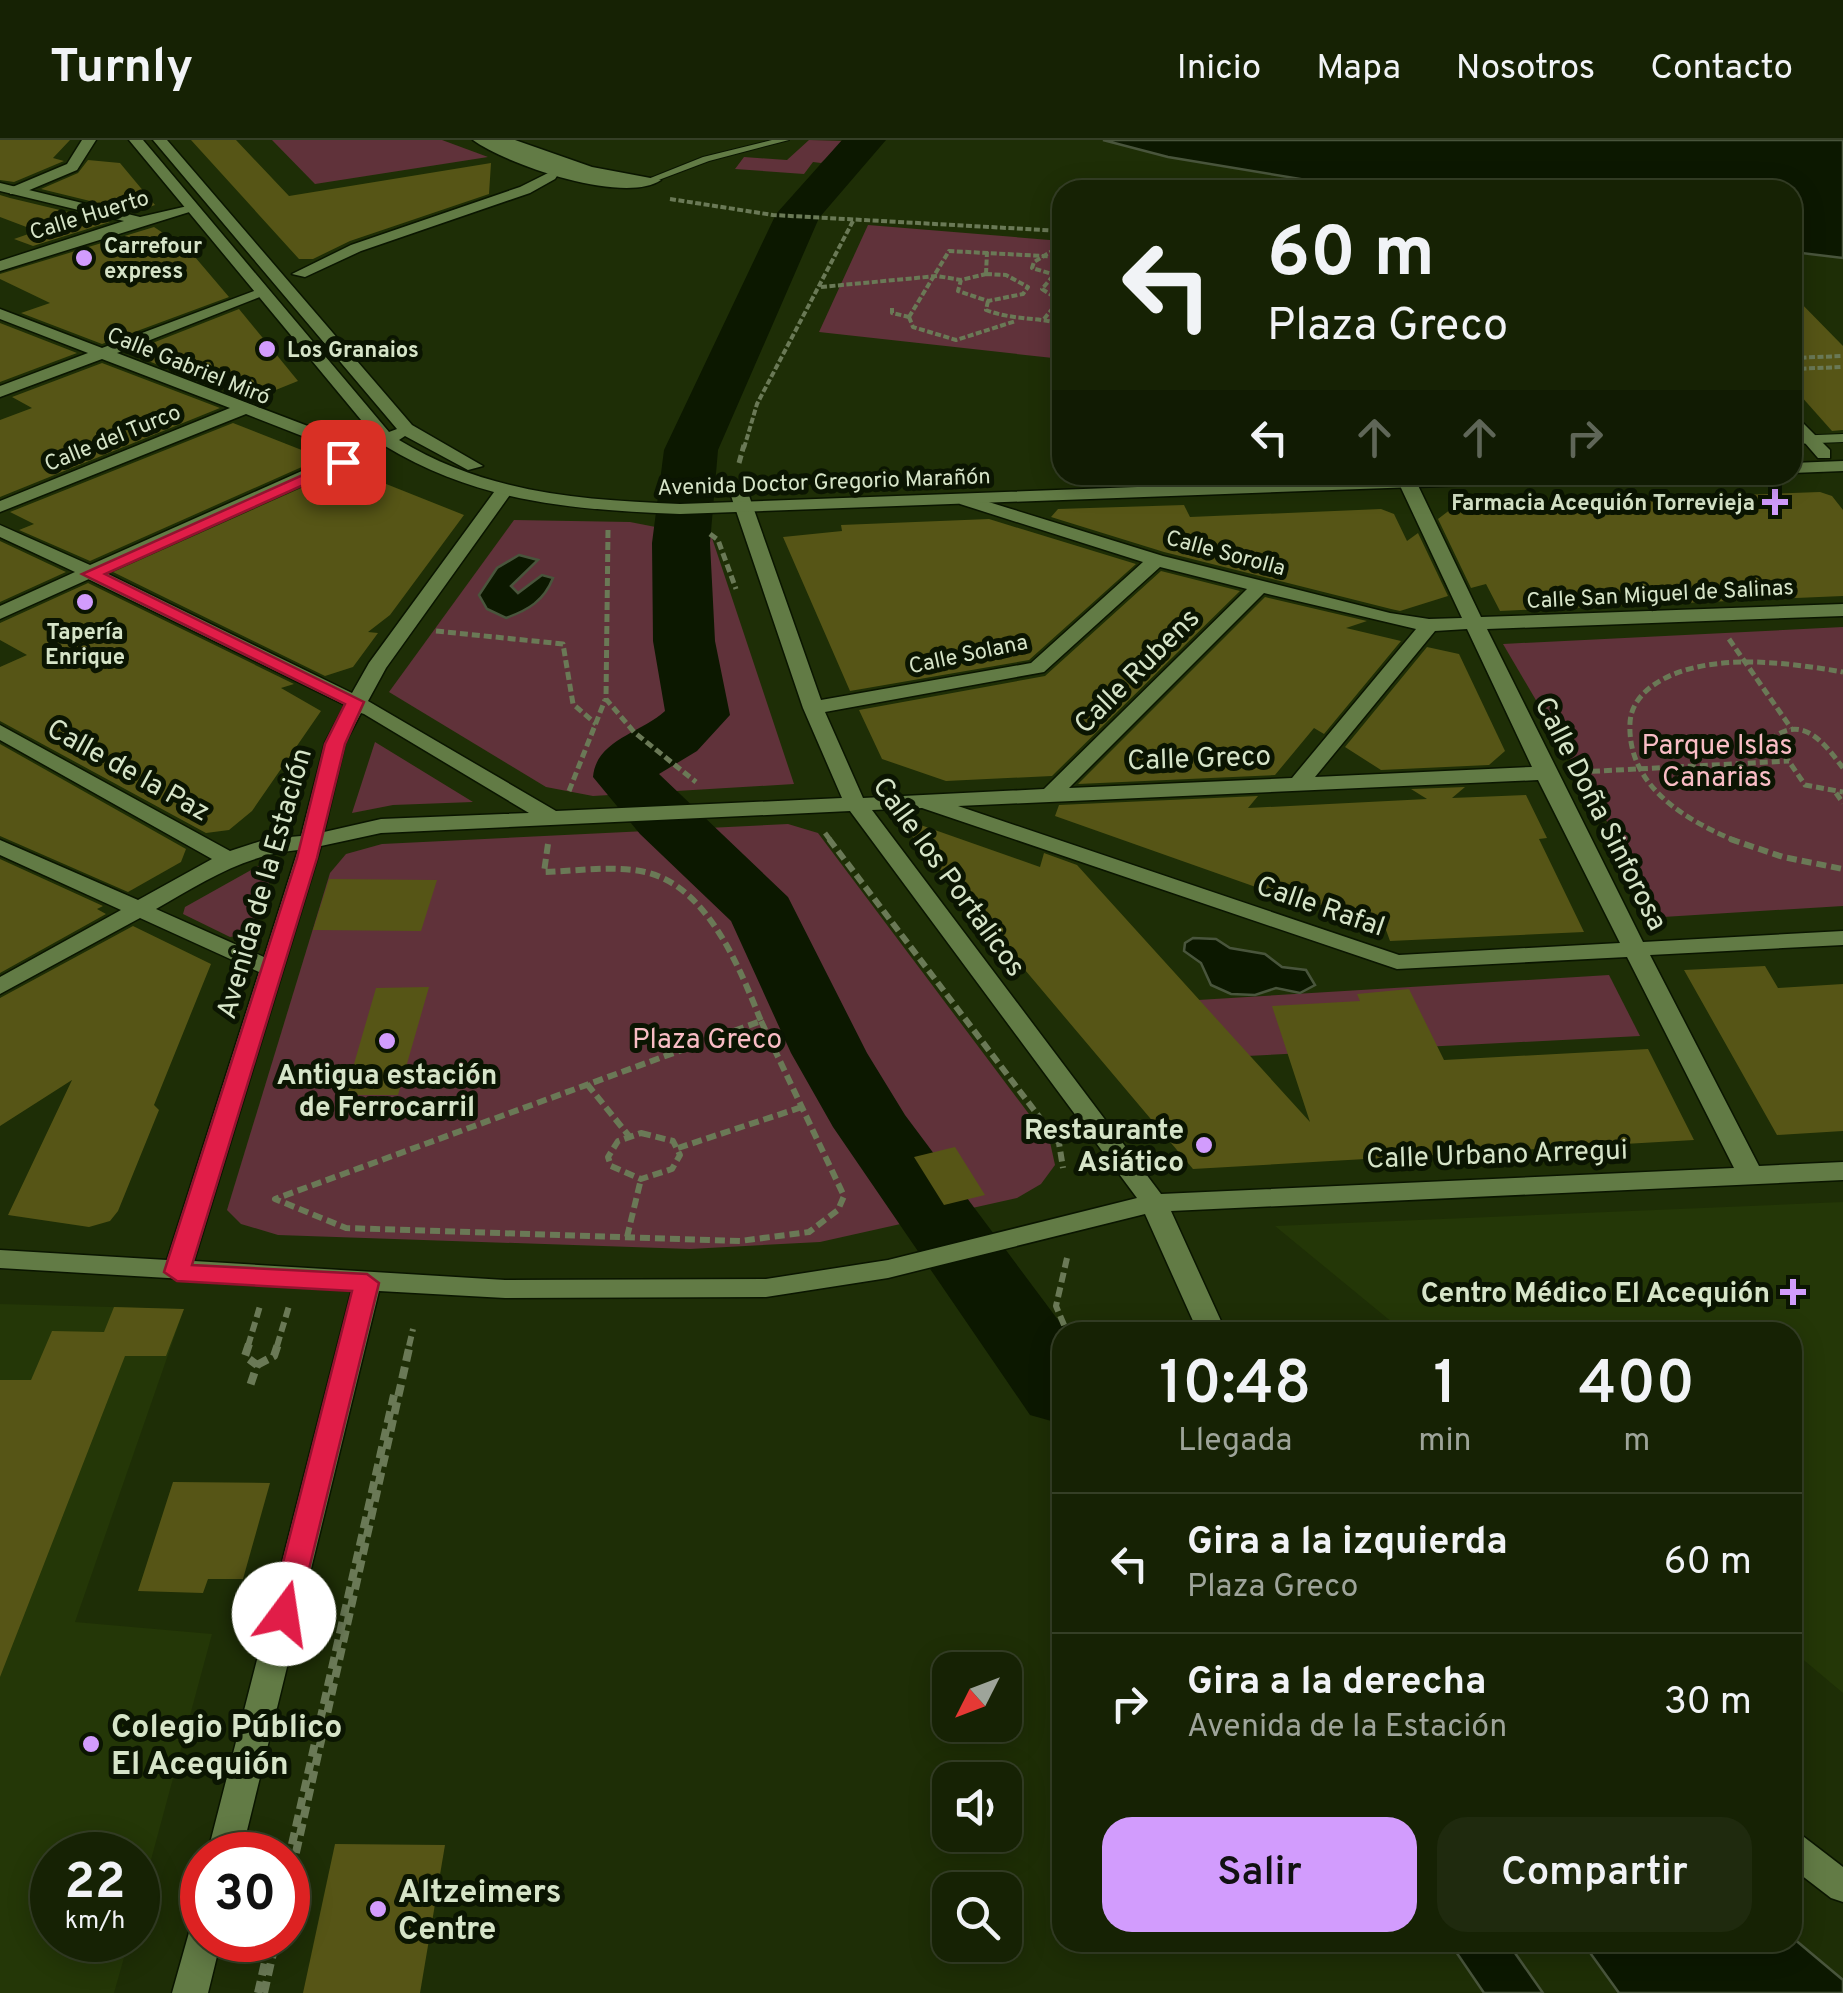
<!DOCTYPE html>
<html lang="es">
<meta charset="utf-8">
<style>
:root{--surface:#162204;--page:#1f2a0e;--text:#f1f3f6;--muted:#9ea49a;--line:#353f26;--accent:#d29cfd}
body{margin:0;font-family:Overpass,sans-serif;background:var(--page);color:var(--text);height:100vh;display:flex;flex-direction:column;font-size:38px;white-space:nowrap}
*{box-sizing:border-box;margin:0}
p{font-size:32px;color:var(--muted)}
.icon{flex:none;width:55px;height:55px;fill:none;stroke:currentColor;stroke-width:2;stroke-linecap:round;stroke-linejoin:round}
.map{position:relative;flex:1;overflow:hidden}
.side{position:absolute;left:1052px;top:1182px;width:750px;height:630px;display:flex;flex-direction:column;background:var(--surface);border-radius:30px;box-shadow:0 5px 25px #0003,0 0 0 2px var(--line)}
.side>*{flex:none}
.guide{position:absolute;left:1052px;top:40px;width:750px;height:305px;border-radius:30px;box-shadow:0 5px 25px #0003,0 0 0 2px var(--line);background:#162204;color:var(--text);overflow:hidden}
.needle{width:65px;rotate:228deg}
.controls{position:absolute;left:932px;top:1512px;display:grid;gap:20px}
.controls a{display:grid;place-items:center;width:90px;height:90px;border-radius:20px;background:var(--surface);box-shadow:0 5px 25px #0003,0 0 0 2px var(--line);font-size:50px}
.speed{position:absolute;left:30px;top:1692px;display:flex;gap:20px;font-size:50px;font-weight:700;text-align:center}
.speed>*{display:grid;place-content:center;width:130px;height:130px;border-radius:50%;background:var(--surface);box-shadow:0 5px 25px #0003,0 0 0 2px var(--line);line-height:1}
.speed small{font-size:25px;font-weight:400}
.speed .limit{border:15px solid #d22;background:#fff;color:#111}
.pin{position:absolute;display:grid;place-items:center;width:85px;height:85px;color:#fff;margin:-42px;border-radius:20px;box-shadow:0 5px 15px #0006}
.me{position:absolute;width:110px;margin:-55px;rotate:14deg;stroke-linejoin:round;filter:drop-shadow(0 0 8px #0008)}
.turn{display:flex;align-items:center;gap:35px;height:210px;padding:0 50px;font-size:45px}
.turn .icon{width:130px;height:130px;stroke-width:2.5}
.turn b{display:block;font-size:70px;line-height:85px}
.lanes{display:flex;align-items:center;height:95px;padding:0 50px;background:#0003;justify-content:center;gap:50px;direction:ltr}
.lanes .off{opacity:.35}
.eta{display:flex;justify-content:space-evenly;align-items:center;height:170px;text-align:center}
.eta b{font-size:60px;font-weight:600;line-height:70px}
.primary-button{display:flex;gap:20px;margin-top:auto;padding:20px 50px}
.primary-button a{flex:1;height:115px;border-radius:30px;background:var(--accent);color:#111;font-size:40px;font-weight:600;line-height:115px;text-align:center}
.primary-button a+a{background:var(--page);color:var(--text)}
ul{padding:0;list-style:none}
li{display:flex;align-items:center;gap:30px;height:140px;padding:0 50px;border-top:2px solid var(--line)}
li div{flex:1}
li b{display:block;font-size:38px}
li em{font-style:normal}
header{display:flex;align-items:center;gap:60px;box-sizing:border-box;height:140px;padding:0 50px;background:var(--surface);border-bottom:2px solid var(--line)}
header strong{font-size:48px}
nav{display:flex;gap:55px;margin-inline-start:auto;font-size:35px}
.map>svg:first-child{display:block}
.built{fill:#243707}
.green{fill:#60323a}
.water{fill:#0c1800;stroke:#49553c;stroke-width:2.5}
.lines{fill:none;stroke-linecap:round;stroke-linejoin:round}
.river{fill:#0c1800;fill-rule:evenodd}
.building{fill:#565516}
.service-casing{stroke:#0a1500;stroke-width:2}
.pedestrian-casing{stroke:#0a1500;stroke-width:3}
.minor-casing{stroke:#0a1500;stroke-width:3}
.tertiary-casing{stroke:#0a1500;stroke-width:3}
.path-far3{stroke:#6a7956;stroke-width:4;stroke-dasharray:6 2.5;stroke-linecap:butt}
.path-far2{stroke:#6a7956;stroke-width:5;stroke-dasharray:8 4;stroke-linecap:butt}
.path-far1{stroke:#6a7956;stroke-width:6;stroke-dasharray:10 5;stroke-linecap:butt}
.path{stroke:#6a7956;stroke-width:8;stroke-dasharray:12 6;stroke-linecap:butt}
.service{fill:#627b45;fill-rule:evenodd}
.pedestrian{fill:#627b45;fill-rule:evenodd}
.minor{fill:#627b45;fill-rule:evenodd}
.tertiary{fill:#627b45;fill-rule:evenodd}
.route{fill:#e11d48;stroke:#92132f;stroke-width:2.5}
.poi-dot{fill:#d29cfd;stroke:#0b1502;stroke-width:4}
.labels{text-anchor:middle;stroke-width:10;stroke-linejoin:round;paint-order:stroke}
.far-street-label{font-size:22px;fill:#d6e4c8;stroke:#0b1502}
.far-poi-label{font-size:22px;font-weight:bold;fill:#d6e4c8;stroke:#0b1502;text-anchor:start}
.street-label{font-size:28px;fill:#d6e4c8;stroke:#0b1502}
.park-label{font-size:28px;fill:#f9bdc5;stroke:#0b1502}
.poi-label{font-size:28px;font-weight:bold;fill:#d6e4c8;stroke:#0b1502;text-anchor:end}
.near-poi-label{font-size:32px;font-weight:bold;fill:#d6e4c8;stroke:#0b1502;text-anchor:start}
</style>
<header>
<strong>Turnly</strong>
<nav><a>Inicio</a><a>Mapa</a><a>Nosotros</a><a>Contacto</a></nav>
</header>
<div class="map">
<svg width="1843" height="1853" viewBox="0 0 1843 1853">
<rect width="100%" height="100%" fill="#1e2e06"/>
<!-- built -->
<g class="built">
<polygon points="1843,1062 1843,1553 1793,1511 1792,1192 1404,1192 1275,1086"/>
<polygon points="0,1164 184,1169 75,1482 212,1494 138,1768 138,1715 52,1715 52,1800 129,1800 114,1853 0,1853"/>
</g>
<!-- green -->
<g class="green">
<polygon points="272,0 442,0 488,17 315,44"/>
<polygon points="809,0 845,1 821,23 813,22 804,34 735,29 744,17 787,20"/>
<polygon points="868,85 1062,101 1062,219 819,192"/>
<polygon points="514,380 630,382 712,398 794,644 593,656 546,647 389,552"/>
<polygon points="1843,487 1843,766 1663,777 1503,504"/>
<polygon points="375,602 473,662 393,665 352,673"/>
<polygon points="788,684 818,693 1050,1002 1055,1025 1041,1044 1017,1058 820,1102 690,1109 278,1095 241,1084 227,1070 330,733 346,714 382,704"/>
<polygon points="271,719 277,724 248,794 230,797 183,774 185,767"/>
<polygon points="1609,835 1640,896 1247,916 1198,860"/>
</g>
<!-- water -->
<g class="water">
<polygon points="1103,0 1843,0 1843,118 1793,112 1792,50 1367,50 1168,17"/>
<path d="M519,415L538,420L511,446L518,453L542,435L553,438C544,461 528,470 506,478L487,469L479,455L497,428Z"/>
<polygon points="1193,798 1216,799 1230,808 1265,814 1282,827 1306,830 1315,845 1300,853 1276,848 1255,855 1231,854 1211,845 1201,823 1184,811 1185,803"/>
<polygon points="998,1146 1062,1228 1062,1274 972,1153"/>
<polygon points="1793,1798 1843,1840 1843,1853 1619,1853 1583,1803 1792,1802"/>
<polygon points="1450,1803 1508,1803 1543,1853 1484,1853"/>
</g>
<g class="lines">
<!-- river -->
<path class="river" d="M842,0H886L819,78L718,310L710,403L715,501L730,575L697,611L659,634L788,757L867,913L905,975L1067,1192H1062V1284L1030,1275L833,987L791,913L731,781L640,694L593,637C596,600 641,593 665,571L653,501L652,403L664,310L776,74Z"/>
</g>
<!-- building -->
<g class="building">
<polygon points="0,0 70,0 53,18 64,21 14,42 0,40"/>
<polygon points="191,0 236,0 289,56 491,23 489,54 350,101 313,119 299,119"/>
<polygon points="88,20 120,23 155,65 135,72 41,49 78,33"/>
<polygon points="0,55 10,58 110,82 33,106 14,99 37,91 0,77"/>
<polygon points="154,87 189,110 229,157 102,204 21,173 50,163 0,139 0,134"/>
<polygon points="1792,154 1843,206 1843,290 1832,291 1792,246"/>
<polygon points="239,169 298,241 251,260 127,213"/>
<polygon points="0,183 77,213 0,242"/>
<polygon points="102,223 220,268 0,357 0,280 32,268 12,257"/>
<polygon points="233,283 322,318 90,421 19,390 34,384 10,372"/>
<polygon points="346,328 464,375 390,475 368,492 378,493 353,527 325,536 113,432"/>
<polygon points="1820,352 1832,356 1843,370 1843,456 1500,471 1486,444 1471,448 1438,379 1455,366"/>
<polygon points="1184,365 1190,377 1381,369 1394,374 1407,401 1418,393 1448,456 1400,471 1391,469 1164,412 1051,377 1058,369"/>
<polygon points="989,379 1136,424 1029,520 850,551 783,397 842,391 841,385"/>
<polygon points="0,401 66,432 0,462"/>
<polygon points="1161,431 1240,451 1052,636 946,641 882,619 859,570 1045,536"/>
<polygon points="88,443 294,544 281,548 321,571 252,671 229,690 206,693 0,581 0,527 27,515 0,500 0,483"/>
<polygon points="1265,457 1367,481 1346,488 1401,501 1324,594 1314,588 1275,635 1078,644"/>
<polygon points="1427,507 1459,514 1505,611 1489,625 1381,630 1345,607"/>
<polygon points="0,604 186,709 181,722 128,752 0,696"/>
<polygon points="1465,647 1452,658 1526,655 1547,698 1539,699 1584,792 1390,801 1382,779 1362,780 1359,771 1340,772 1337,764 1318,765 1315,756 1284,757 1055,676 1059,665 1258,656 1248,668 1427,659 1411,649"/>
<polygon points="895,676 1040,727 1044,713 1077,725 1310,982 1272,866 1360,861 1357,854 1409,849 1444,920 1648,909 1694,1000 1193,1029"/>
<polygon points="0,719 103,766 97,769 106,774 0,833"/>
<polygon points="329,739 437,740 421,791 313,790"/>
<polygon points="133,786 211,824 154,965 159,970 118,1071 110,1081 89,1087 8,1075 72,940 0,986 0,858"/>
<polygon points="1765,826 1778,848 1843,844 1843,991 1777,995 1684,830"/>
<polygon points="429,847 398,955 345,955 376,848"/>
<polygon points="955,1007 985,1055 944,1065 914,1017"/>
<polygon points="114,1167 184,1169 166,1216 125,1216 0,1537 0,1240 31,1240 52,1191 104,1192"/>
<polygon points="173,1342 270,1343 243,1439 208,1439 203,1453 138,1451"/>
<polygon points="335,1704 445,1705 420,1853 303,1853"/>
</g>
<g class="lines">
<defs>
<g id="service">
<polygon points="772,0 789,0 709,21 656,41 648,39 703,17"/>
<polygon points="1843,294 1843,302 1792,304 1792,296"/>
</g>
<g id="pedestrian">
<polygon points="82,0 96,0 77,30 20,54 10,54 10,48 67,24"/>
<polygon points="550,32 557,36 555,39 530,53 361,111 305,137 292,134 351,105 520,47"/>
</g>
<g id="minor">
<path d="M473,0H515L592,27L661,40C625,65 507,25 473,0Z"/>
<polygon points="0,43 140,77 192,65 199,69 0,131 0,121 124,81 0,51"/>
<polygon points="257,150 270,153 117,213 368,309 368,317 356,317 246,274 0,372 0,361 230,268 102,219 0,257 0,246 88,213 0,179 0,169 102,208"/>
<polygon points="1792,272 1830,310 1830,318 1818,318 1792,288"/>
<path d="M1395,335H1413L1481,477L1843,464V476L1487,489L1643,802L1843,791V805L1650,815L1759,1026L1843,1022V1040L1171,1071L1226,1192H1198L1145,1074L888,1138L766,1157L505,1158L379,1151L241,1715H207L352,1149L0,1128V1110L167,1120L259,832L140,778L0,854V837L121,770L0,715V700L138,760L212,719L0,600V585L230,711L267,699L301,696L325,603L345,565L84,437V429H98L352,553L369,523L497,348H509L512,352L386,528L368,561L556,671L842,658L803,568L728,347L731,343L746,347L821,560L1031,523L1143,422L960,364L957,360L966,355L1163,416L1390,473L1429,479L1462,478ZM1160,427L1247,449L1044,649L863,658L825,572L1044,532ZM1264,453L1416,489L1292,638L1069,648ZM1467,489L1532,627L1315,637L1435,491ZM361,573L364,574L529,673L381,679L324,692L345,603ZM1538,640L1620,803L1399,815L958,666ZM922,668L1397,829L1627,817L1734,1028L1161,1054L872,670ZM850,671L1137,1058L888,1120L766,1139L505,1140L194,1121L321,706L381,693ZM298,710L264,817L156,769C203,742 244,715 298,710Z"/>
<polygon points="1792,1692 1804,1697 1843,1727 1843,1762 1831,1758 1792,1728"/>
<polygon points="202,1784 202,1800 221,1800 208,1853 172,1853 190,1789"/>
</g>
<g id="tertiary">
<path d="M129,0H143L389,292L397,289L153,0H167L412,285L483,326L468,330L405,296L399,300C487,353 579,360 680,364L1462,335H1616L1607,340L680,374C574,370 477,362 385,306L0,479V466L75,432L0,397V385L90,425L376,298Z"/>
<polygon points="1843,321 1843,331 1792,333 1792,323"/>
</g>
</defs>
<!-- service casing -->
<use href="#service" class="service-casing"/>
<!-- pedestrian casing -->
<use href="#pedestrian" class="pedestrian-casing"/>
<!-- minor casing -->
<use href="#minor" class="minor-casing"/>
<!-- tertiary casing -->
<use href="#tertiary" class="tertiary-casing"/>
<!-- path-far3 -->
<g class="path-far3">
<polyline points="670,59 773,75 1062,91"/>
<polyline points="1062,105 1034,122 1032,128 1062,137"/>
<polygon points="986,134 1006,135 1028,147 1023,154 988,161 958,151 961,140"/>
<polyline points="986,134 987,112"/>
<polyline points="1053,136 1042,149 1062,162"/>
<polyline points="821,147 937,136 961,140"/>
<path d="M988,161L986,170C1012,180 1036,177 1062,184"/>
<polyline points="892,168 892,173 909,177"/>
<polyline points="909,177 949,111 1062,117"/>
<polyline points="909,177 913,187 956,200 1016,181"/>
<polyline points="1044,179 1057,163"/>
<polyline points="1792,218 1843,216"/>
<polyline points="1792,229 1843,227"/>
<polyline points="744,308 757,264 853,81"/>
</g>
<!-- path-far2 -->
<g class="path-far2">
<polyline points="739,323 744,305"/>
<polyline points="608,390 606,559 634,592 696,642"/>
<polyline points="710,394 718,400 736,449"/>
<polyline points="436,491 563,504 573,564 596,584"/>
<polyline points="1729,499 1791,588"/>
<path d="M1843,628C1825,604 1803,574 1773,598L1805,645L1843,652"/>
<polyline points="1580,632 1789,621"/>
<polyline points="569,651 605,560"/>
<polyline points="1836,653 1843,663"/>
<polyline points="825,693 831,701"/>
<path d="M1736,701C1685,680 1627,646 1630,583C1631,559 1652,543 1674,534C1725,514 1790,523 1843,532"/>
</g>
<!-- path-far1 -->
<g class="path-far1">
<polyline points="829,699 1059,1003 1063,1028"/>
<polyline points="1730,699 1783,717 1843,729"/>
<path d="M548,704L544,732C577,731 613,725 645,732C708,746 740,829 761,881"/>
<polygon points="761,881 844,1056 838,1070 809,1092 740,1101 346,1088 275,1059"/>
<polyline points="587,944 629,996"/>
<polygon points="641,993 673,1001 680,1015 672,1029 641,1039 611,1026 608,1017 618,1001"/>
<polyline points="678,1008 802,967"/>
<polyline points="627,1097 641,1039"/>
<polyline points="1067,1118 1056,1166 1067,1192"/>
<polyline points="248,1206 260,1166"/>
<polyline points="277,1206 289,1166"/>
<polyline points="409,1206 413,1189"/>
</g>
<!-- path -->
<g class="path">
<polyline points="249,1204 245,1216 257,1225 249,1249"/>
<polyline points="257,1225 274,1216 278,1204"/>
<polyline points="288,1722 394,1255"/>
<polyline points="288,1748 410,1204"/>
<polyline points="258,1853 270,1800"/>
<polyline points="264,1853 276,1800"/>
</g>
<!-- service -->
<use href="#service" class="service"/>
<!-- pedestrian -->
<use href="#pedestrian" class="pedestrian"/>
<!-- minor -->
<use href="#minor" class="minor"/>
<!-- tertiary -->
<use href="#tertiary" class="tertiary"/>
</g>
<!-- route -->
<polygon class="route" points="343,317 351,322 348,325 105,434 364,562 345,604 317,718 192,1125 367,1134 379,1143 298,1474 294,1482 274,1482 270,1474 352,1151 177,1141 164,1132 297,718 325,604 345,564 82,434"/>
<!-- markers -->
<g class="poi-dot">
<circle cx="84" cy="118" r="10"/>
<circle cx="267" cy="209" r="10"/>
<path d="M1770 347h10v10h10v10h-10v10h-10v-10h-10v-10h10z"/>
<circle cx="85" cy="462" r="10"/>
<circle cx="387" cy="901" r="10"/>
<circle cx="1204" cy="1005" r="10"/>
<path d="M1788 1137h10v10h10v10h-10v10h-10v-10h-10v-10h10z"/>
<circle cx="91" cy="1604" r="10"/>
<circle cx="378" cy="1769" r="10"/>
</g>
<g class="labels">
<!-- far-street labels -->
<g class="far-street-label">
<text transform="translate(89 74) rotate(-17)" y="8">Calle Huerto</text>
<text transform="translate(189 225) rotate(22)" y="8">Calle Gabriel Miró</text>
<text transform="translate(112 297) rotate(-22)" y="8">Calle del Turco</text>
<text transform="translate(824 341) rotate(-2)" y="8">Avenida Doctor Gregorio Marañón</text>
<text transform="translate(1226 412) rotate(15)" y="8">Calle Sorolla</text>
<text transform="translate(1660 453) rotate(-3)" y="8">Calle San Miguel de Salinas</text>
<text transform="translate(968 513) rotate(-12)" y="8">Calle Solana</text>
</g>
<!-- far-poi labels -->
<g class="far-poi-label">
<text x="104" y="113">Carrefour<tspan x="104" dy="25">express</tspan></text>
<text x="287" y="217">Los Granaios</text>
<text x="1755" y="370" text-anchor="end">Farmacia Acequión Torrevieja</text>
<text x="85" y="499" text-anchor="middle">Tapería<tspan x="85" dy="25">Enrique</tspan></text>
</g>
<!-- street labels -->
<g class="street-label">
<text transform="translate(1136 530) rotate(-45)" y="10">Calle Rubens</text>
<text transform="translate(1199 617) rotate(-2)" y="10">Calle Greco</text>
<text transform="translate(129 629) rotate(29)" y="10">Calle de la Paz</text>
<text transform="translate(1602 673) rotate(63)" y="10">Calle Doña Sinforosa</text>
<text transform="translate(950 736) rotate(54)" y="10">Calle los Portalicos</text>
<text transform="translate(263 743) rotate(-74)" y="10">Avenida de la Estación</text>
<text transform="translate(1321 765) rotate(19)" y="10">Calle Rafal</text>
<text transform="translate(1497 1013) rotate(-2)" y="10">Calle Urbano Arregui</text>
</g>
<!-- park labels -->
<g class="park-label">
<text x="1717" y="614">Parque Islas<tspan x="1717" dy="32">Canarias</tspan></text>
<text x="707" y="908">Plaza Greco</text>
</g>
<!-- poi labels -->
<g class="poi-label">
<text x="387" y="944" text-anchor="middle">Antigua estación<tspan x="387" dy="32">de Ferrocarril</tspan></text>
<text x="1184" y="999">Restaurante<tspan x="1184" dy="32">Asiático</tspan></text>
<text x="1770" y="1162">Centro Médico El Acequión</text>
</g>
<!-- near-poi labels -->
<g class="near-poi-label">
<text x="111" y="1597">Colegio Público<tspan x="111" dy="37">El Acequión</tspan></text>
<text x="398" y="1762">Altzeimers<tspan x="398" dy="37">Centre</tspan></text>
</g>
</g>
</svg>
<div class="controls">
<a><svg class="needle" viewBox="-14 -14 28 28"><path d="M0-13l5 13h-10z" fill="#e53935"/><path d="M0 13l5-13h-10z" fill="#9ea49a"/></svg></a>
<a><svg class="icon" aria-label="sound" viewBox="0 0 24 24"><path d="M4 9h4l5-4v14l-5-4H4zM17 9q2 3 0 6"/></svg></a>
<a><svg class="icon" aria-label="search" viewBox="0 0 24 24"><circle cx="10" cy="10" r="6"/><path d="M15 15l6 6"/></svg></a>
</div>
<div class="speed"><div>22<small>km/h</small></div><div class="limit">30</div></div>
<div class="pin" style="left:343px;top:322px;background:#d93025"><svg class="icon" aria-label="arrive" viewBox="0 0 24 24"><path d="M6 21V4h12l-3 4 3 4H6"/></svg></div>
<svg class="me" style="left:284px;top:1474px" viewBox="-20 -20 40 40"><circle r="19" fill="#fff"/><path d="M0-13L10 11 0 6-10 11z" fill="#e11d48"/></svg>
<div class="guide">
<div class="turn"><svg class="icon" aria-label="left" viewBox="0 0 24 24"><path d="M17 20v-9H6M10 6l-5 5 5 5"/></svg><div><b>60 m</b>Plaza Greco</div></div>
<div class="lanes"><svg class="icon" aria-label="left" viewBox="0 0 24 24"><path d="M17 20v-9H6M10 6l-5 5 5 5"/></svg><svg class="icon off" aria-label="ahead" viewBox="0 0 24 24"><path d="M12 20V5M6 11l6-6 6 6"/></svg><svg class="icon off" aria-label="ahead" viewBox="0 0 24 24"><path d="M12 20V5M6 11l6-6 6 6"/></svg><svg class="icon off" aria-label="right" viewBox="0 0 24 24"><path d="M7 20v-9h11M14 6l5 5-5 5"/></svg></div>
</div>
<section class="side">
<div class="eta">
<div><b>10:48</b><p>Llegada</p></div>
<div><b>1</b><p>min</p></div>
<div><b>400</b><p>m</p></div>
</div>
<ul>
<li><svg class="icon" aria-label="left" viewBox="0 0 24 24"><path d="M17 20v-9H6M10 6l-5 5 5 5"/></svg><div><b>Gira a la izquierda</b><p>Plaza Greco</p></div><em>60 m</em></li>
<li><svg class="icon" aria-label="right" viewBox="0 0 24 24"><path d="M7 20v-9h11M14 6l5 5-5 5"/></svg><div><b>Gira a la derecha</b><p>Avenida de la Estación</p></div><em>30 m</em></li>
</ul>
<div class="primary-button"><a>Salir</a><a>Compartir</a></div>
</section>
</div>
